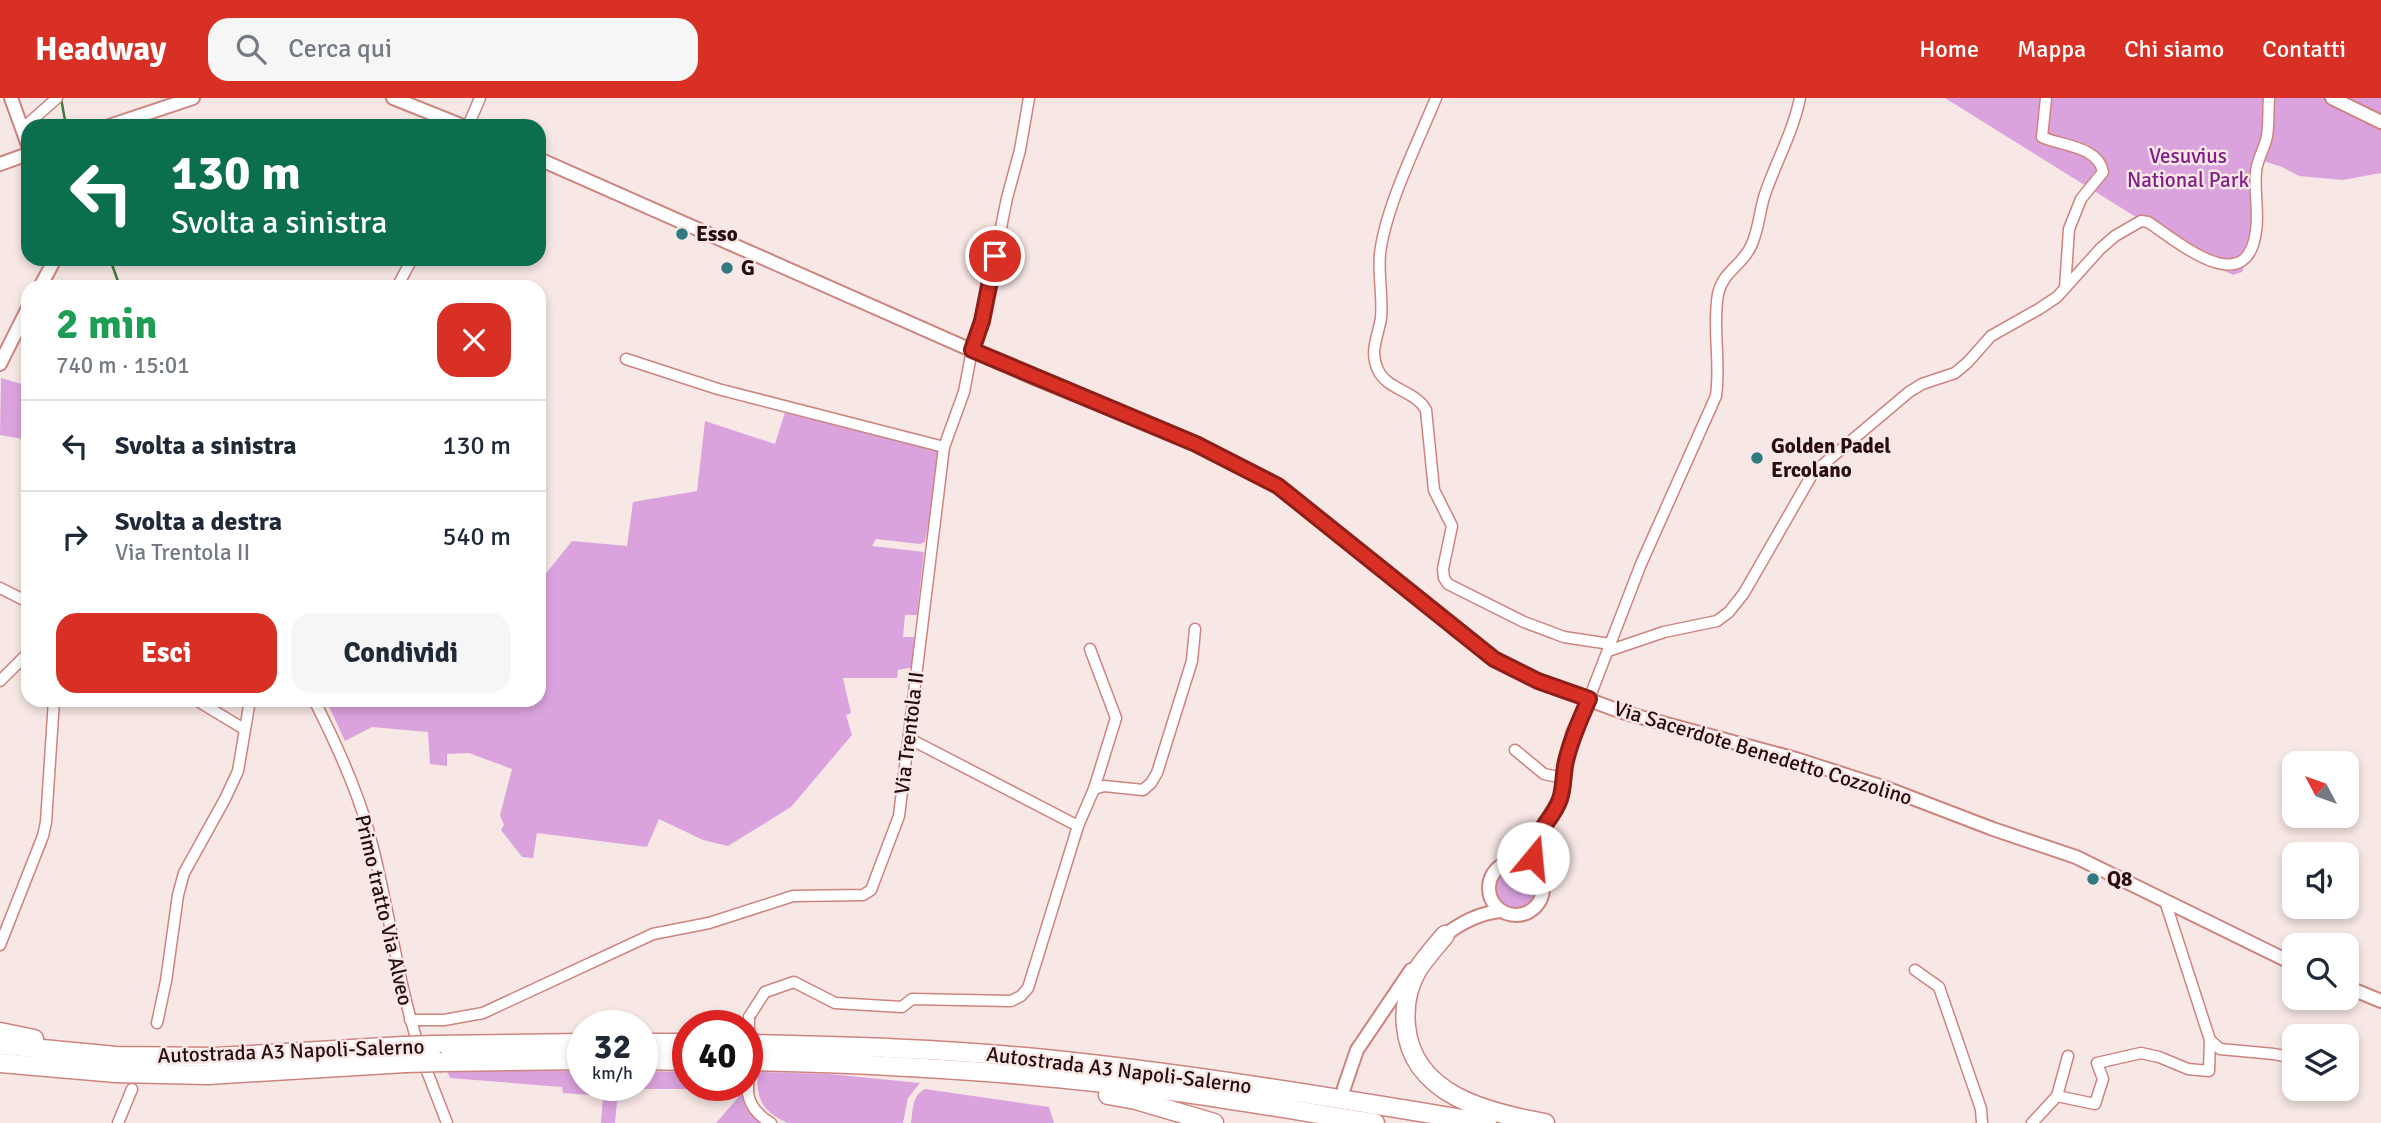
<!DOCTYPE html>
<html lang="it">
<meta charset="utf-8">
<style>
:root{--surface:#fff;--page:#f6f6f7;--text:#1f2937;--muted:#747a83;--line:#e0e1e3;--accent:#d93025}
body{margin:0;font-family:Signika,sans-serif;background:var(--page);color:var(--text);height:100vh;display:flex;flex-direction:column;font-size:26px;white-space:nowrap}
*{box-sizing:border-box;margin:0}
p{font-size:23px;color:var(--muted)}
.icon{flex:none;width:38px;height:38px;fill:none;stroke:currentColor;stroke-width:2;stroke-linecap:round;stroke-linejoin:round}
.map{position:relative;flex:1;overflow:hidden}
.panel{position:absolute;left:21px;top:182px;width:525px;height:427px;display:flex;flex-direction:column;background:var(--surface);border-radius:21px;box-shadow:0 4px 10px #0003}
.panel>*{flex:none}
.hud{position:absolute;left:21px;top:21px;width:525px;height:147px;border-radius:21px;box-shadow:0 4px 10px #0003;background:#0b6e4f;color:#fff;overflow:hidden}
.needle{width:46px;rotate:311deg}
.buttons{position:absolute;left:2282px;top:653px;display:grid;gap:14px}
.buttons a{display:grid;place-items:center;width:77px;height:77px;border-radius:14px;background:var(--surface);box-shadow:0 4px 10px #0003;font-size:35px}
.speed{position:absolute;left:567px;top:912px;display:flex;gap:14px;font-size:35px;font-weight:700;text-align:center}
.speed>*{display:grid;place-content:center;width:91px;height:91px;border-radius:50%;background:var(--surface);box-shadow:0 4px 10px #0003;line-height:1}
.speed small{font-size:18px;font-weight:400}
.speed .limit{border:10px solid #d22;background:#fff;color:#111}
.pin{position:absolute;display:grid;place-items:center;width:60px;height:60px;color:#fff;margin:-30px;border:4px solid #fff;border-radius:50%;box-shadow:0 2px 7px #0007}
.me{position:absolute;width:77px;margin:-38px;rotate:17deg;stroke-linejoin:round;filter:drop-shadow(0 0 5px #0008)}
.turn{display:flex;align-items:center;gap:24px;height:147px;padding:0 35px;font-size:32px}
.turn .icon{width:91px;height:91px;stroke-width:2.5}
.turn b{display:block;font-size:49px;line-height:60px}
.round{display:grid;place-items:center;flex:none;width:74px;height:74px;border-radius:21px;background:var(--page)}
.summary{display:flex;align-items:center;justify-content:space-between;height:119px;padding:0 35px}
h1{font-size:42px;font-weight:700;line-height:52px;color:#1e9e55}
.action{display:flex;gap:14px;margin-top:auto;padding:14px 35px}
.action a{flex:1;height:80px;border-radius:21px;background:var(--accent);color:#fff;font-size:28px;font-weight:700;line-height:80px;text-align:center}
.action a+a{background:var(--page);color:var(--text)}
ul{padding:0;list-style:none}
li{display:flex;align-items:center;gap:21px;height:91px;padding:0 35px;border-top:2px solid var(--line)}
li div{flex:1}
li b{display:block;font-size:26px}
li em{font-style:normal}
header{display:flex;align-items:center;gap:42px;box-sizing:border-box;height:98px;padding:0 35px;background:var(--accent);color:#fff}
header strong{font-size:33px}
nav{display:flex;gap:38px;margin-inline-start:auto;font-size:24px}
.search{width:490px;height:63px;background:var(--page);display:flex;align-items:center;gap:18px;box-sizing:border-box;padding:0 24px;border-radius:21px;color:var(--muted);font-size:26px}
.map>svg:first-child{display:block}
.green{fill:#dba3de}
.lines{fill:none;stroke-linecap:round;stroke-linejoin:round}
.stream{stroke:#42793e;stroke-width:2.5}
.street-casing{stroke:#ce847e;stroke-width:13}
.secondary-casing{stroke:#ce847e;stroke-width:16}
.highway-casing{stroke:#ce847e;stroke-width:21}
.street{stroke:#fff;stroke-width:10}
.secondary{stroke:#fff;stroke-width:12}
.highway{stroke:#fff;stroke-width:18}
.street-bridge-casing{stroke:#ce847e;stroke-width:13;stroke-linecap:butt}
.highway-bridge-casing{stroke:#ce847e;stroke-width:21;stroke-linecap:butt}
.street-bridge{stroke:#fff;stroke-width:10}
.highway-bridge{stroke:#fff;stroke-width:18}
.route-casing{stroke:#8d1f18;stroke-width:18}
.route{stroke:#d93025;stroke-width:12}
.poi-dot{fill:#307981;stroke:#f7e7e5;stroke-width:2.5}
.labels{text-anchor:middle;stroke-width:5;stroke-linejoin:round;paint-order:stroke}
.park-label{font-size:21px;fill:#811e88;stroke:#f7e7e5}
.poi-label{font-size:21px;font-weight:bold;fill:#290e0d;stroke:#f7e7e5;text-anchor:start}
.street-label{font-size:21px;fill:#290e0d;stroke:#f7e7e5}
</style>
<header>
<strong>Headway</strong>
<div class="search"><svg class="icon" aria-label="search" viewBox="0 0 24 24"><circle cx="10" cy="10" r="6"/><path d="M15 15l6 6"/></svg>Cerca qui</div>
<nav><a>Home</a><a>Mappa</a><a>Chi siamo</a><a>Contatti</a></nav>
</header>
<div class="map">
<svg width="2381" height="1025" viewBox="0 0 2381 1025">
<rect width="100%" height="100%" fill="#f7e7e5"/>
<!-- green -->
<g class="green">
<path d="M1945,0H2381V75L2343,82L2299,78L2282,69L2260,62C2259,101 2258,138 2242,174L2233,177L2198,161L2139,121Z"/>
<polygon points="1,280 28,288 28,342 0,337"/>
<polygon points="786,311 942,354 925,444 920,446 876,441 872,448 924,454 917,517 905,517 903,539 915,539 914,569 898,572 897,580 843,580 851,615 846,617 852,637 791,709 728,748 703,742 659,721 647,749 537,735 533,760 522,759 501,732 504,727 500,717 512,671 469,655 447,656 447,668 430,666 428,634 372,629 345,643 326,602 539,602 539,484 572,443 627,448 633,404 697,393 705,323 775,346"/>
<circle cx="1516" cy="790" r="22"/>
<polygon points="446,971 583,973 583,987 642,987 642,973 688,974 688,987 743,987 743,991 764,1025 716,1025 737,1001 742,991 629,991 617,1004 615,1025 601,1025 603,998 563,995 562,989 450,980"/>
<path d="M758,974L829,976L920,985L908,1000L903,1025H787C762,1012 756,1002 758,974Z"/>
<path d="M925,991L1049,1009L1054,1025H911C913,1012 912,997 925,991Z"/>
</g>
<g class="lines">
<!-- stream -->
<g class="stream">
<polyline points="61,0 66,28"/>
<polyline points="110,161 120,189"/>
</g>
<defs>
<g id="street">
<path d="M1436,0C1418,44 1385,110 1380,156C1378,177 1383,199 1381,220C1378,239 1369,253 1378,272C1387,292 1416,293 1426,312L1434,392L1452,428L1443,471L1444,480L1448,486L1524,524L1564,539L1610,546"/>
<path d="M2046,0L2042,39C2062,48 2098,48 2103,74L2081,101L2069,131L2065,190"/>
<polyline points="468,28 480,0"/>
<polyline points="22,31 57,0"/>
<polyline points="397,189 412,161"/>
<polyline points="626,261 718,291 944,349"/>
<polyline points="0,490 28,504"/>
<path d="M1608,553L1664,534L1717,523L1729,514L1744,495L1813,375L1909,294L1922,286L1955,275L1968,264L1991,238L2039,211L2057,199L2100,151L2115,138L2141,123L2148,124C2177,143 2247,204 2256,133C2259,114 2254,93 2256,74C2257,61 2265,50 2267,38C2269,26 2268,12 2269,0"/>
<polyline points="0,583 28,555"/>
<path d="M1589,601L1641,466L1716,298C1721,263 1712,231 1718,196C1723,173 1742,168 1751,148C1759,132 1759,114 1765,96C1776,64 1793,34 1800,0"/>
<polyline points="196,602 244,631"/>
<path d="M314,602C336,645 356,688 369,735C389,806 396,879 419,949"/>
<polyline points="1515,652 1544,676 1563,680"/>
<polyline points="1094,691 1104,688 1143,692 1151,685 1157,675 1192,563 1195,531"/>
<polyline points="1078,728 1094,691 1116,620 1090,551"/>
<polyline points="0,847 43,738 46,724 54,602"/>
<polyline points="1915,872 1939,889 1981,1011 1982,1025"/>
<polyline points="749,919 765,894 794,884 835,905 902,909 912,901 1011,903 1021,898 1028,890 1078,728 910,641"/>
<polyline points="410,922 444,922 483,915 653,836 709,825 793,798 863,797 871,792 899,718 944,349 964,294 972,252 982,223 1007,100 1020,52 1029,0"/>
<polyline points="157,925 166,883 178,797 184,775 225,701 238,673 250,602"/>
<polyline points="2210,942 2220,951 2274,956 2294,960"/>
<polyline points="423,963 447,1025"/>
<path d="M748,995C750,1009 759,1018 771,1025"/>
<polyline points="2057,998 2095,1006 2103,981 2097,965 2141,955 2159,959 2188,971 2209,973 2210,942 2165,803"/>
<polyline points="118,1025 132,991"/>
<polyline points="2032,1025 2057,998 2068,958"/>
</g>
<g id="secondary">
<polyline points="11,0 28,47"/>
<polyline points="393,0 463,28"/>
<polyline points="2332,0 2381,24"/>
<polyline points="109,28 193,0"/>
<polyline points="539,61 1032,279 1197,346 1278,388 1494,561 1538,583 1622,614 1796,661 1886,690 1993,731 2076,759 2294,866"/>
<polyline points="0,66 28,56"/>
<polyline points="40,189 55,161"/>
<polyline points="0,266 28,210"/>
<circle cx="1516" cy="790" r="27"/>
<polyline points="1521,764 1532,750 1546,723 1561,700 1565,665 1573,635 1589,601"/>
<path d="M1440,841C1457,827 1478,815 1501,813"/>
<polyline points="2347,889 2381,903"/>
<polyline points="1344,990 1357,952 1411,872"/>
</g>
<g id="highway">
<path d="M1445,837C1436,848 1426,859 1418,871C1408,888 1404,909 1406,928C1412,997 1488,1015 1545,1025"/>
<polyline points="0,934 34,941"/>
<polyline points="642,945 688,945"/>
<path d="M747,946C846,948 946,951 1045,961C1193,976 1340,1001 1487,1025"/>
<polyline points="0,947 116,958 216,959 403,948"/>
<polyline points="435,947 583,945"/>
<polyline points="642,962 688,963"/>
<path d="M747,963C894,966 1041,975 1186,995C1249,1004 1312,1015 1375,1025"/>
<polyline points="442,964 583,962"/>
<polyline points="0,965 116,975 208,977 405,965"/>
<polyline points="1108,997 1136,1002 1214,1025"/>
</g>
</defs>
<!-- street casing -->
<use href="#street" class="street-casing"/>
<!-- secondary casing -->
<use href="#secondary" class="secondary-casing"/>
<!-- highway casing -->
<use href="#highway" class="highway-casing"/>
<!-- street -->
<use href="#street" class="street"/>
<!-- secondary -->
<use href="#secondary" class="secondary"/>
<!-- highway -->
<use href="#highway" class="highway"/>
<defs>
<polyline id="street-bridge" points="748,995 749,919"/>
<g id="highway-bridge">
<polyline points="403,948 435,947"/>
<polyline points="405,965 442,964"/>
</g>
</defs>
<!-- street-bridge casing -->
<use href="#street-bridge" class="street-bridge-casing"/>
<!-- highway-bridge casing -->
<use href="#highway-bridge" class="highway-bridge-casing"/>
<!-- street-bridge -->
<use href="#street-bridge" class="street-bridge"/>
<!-- highway-bridge -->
<use href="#highway-bridge" class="highway-bridge"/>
</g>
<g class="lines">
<defs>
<path id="route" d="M995,158L982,223L972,252L1196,346L1278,388L1494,561L1538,583L1589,601C1580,622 1571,641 1566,663C1563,675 1564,690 1560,701C1553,723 1531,735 1533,760"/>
</defs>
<!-- route casing -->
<use href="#route" class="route-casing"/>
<!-- route -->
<use href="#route" class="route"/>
</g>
<!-- markers -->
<g class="poi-dot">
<circle cx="682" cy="136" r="7"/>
<circle cx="727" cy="170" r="7"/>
<circle cx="1757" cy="360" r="7"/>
<circle cx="2093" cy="781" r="7"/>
</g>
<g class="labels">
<!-- park labels -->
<g class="park-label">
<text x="2188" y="65">Vesuvius<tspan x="2188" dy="24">National Park</tspan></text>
</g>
<!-- poi labels -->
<g class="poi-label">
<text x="696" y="143">Esso</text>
<text x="741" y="177">G</text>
<text x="1771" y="355">Golden Padel<tspan x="1771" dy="24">Ercolano</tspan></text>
<text x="2107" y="788">Q8</text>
</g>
<!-- street labels -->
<g class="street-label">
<text transform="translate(909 635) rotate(-83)" y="7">Via Trentola II</text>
<text transform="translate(1763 655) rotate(17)" y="7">Via Sacerdote Benedetto Cozzolino</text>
<text transform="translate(384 812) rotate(77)" y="7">Primo tratto Via Alveo</text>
<text transform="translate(291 953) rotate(-2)" y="7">Autostrada A3 Napoli-Salerno</text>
<text transform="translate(1119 972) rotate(7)" y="7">Autostrada A3 Napoli-Salerno</text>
</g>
</g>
</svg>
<div class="buttons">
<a><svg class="needle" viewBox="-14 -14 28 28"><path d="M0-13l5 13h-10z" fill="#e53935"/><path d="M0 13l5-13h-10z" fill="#747a83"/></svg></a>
<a><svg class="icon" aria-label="sound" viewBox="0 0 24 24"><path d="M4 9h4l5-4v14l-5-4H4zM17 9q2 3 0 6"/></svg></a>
<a><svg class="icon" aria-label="search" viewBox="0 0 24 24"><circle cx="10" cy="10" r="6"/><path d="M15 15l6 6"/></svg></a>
<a><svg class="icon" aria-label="layers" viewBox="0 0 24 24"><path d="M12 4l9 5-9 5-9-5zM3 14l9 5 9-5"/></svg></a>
</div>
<div class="speed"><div>32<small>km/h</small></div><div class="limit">40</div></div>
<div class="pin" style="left:995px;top:158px;background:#d93025"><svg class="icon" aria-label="arrive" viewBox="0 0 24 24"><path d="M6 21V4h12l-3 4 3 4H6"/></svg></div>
<svg class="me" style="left:1533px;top:760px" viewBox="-20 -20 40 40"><circle r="19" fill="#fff"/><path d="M0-13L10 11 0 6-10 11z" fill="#d93025"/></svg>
<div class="hud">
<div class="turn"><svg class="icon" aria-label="left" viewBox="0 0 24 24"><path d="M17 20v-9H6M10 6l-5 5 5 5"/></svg><div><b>130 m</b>Svolta a sinistra</div></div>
</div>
<section class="panel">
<div class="summary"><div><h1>2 min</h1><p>740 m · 15:01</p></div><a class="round" style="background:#d93025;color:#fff"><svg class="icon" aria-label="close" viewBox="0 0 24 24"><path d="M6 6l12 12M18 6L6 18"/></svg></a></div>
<ul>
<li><svg class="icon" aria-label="left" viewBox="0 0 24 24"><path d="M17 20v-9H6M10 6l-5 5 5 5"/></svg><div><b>Svolta a sinistra</b></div><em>130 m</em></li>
<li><svg class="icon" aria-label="right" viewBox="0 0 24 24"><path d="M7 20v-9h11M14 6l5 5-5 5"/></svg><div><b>Svolta a destra</b><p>Via Trentola II</p></div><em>540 m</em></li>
</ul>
<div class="action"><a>Esci</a><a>Condividi</a></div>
</section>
</div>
